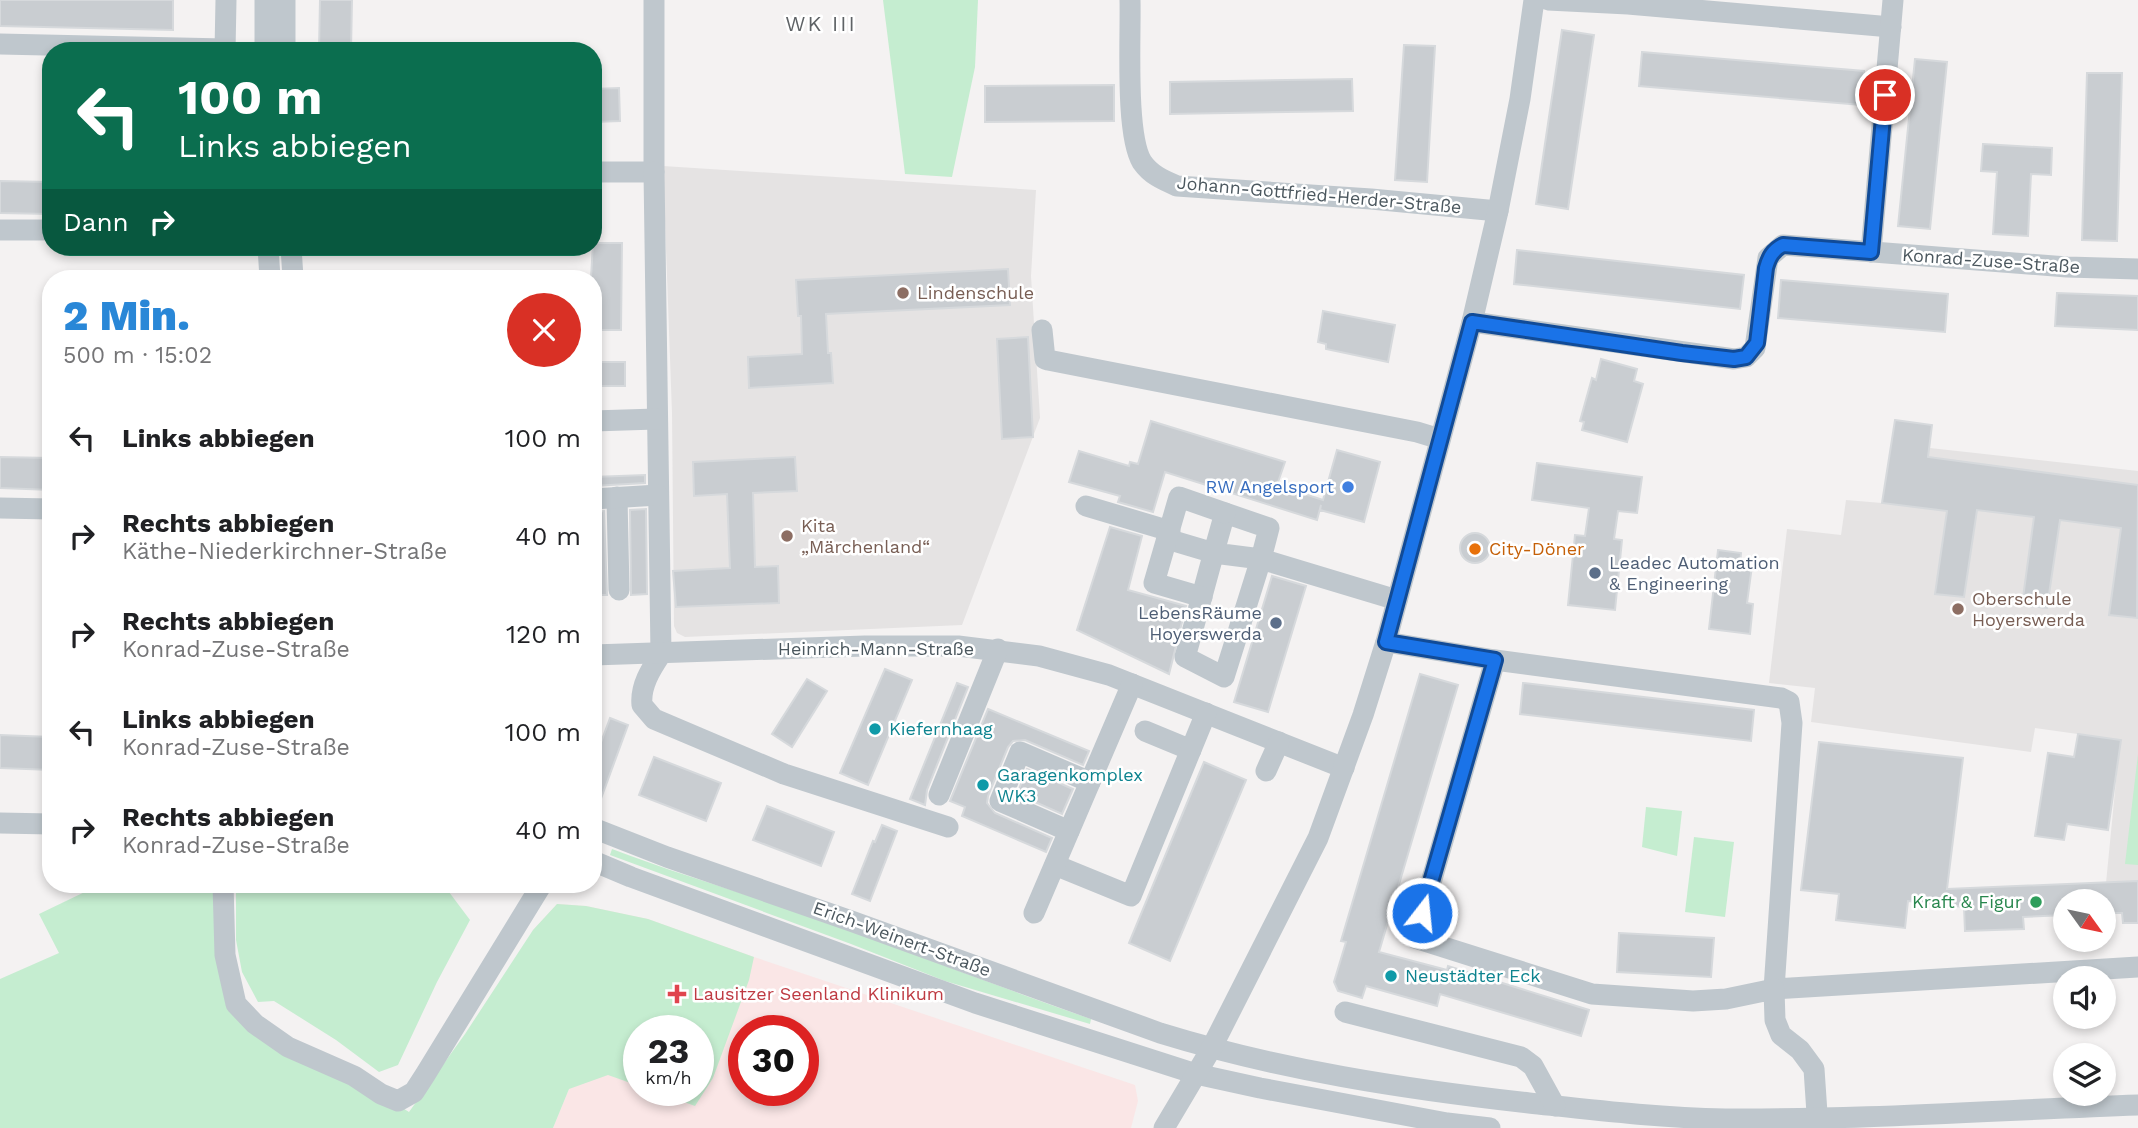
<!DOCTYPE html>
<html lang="de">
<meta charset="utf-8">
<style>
:root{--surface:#fff;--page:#f2f2f2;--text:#202124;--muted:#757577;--accent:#2987d7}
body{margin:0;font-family:"Work Sans",sans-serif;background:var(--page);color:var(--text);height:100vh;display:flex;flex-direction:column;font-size:26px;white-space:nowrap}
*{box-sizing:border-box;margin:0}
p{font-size:23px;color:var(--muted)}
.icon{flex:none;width:38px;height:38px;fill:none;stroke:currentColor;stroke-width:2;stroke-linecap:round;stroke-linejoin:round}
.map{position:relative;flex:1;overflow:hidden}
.drawer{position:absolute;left:42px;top:270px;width:560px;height:623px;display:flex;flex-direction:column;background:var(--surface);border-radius:28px;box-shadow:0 4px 10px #0003}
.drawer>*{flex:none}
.hud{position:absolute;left:42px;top:42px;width:560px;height:214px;border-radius:28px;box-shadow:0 4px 10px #0003;background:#0b6e4f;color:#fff;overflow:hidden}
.needle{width:46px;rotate:123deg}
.tools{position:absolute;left:2053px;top:889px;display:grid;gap:14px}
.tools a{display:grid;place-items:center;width:63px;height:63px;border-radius:50%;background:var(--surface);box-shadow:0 4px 10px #0003;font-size:35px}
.speed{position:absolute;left:623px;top:1015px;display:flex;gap:14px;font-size:35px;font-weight:700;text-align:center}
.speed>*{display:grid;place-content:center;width:91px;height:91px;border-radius:50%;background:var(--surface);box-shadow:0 4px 10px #0003;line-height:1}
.speed small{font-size:18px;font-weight:400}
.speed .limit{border:10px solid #d22;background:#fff;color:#111}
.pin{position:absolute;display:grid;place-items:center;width:60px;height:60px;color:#fff;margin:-30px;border:4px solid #fff;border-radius:50%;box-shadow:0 2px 7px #0007}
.me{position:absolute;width:77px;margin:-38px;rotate:16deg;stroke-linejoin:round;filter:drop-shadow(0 0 5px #0008)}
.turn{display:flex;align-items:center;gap:24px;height:147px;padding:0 21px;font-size:32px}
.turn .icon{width:91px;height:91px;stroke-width:2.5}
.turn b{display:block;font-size:49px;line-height:60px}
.then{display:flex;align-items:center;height:66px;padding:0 21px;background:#0003;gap:14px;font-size:26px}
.round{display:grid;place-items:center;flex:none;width:74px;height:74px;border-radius:37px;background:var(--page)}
.headline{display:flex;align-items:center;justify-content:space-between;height:119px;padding:0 21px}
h1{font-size:42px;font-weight:800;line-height:52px;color:var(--accent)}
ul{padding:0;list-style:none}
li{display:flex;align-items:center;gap:21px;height:98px;padding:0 21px}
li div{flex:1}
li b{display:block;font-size:26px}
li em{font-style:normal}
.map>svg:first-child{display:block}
.education{fill:#e5e3e3}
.medical{fill:#fae6e6;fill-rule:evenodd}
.green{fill:#c5edd0}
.building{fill:#c9cdd1;stroke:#d6d9dc;stroke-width:2}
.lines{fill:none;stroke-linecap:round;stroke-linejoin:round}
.minor{stroke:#bfc7cd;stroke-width:21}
.route-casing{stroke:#114b97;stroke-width:18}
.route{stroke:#1a73e8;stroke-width:12}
.education-dot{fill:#8d6e63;stroke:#fff;stroke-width:2.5}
.shop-dot{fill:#3f7fe0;stroke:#fff;stroke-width:2.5}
.food-dot{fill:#e8710a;stroke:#fff;stroke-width:2.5}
.service-dot{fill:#5c6f8a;stroke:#fff;stroke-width:2.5}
.culture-dot{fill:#0f9aa8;stroke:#fff;stroke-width:2.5}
.leisure-dot{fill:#2e9e5b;stroke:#fff;stroke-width:2.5}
.health-dot{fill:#e0444e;stroke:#fff;stroke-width:2.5}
.labels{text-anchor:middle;stroke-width:5;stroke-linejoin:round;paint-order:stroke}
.street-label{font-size:18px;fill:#4b575e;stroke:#fff}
.education-label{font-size:18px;fill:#785e54;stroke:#fff;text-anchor:start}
.shop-label{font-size:18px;fill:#366cbe;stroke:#fff;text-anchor:end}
.food-label{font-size:18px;fill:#c56008;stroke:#fff;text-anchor:start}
.service-label{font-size:18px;fill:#4e5e75;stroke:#fff;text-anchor:start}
.culture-label{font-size:18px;fill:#0d838f;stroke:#fff;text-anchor:start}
.leisure-label{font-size:18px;fill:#27864d;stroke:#fff;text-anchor:end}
.health-label{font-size:18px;fill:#be3a42;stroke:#fff;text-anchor:start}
.quarter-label{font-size:21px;letter-spacing:2px;fill:#5f6366;stroke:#fff}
</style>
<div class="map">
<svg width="2138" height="1128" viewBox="0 0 2138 1128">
<rect width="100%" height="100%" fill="#f4f2f2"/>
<!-- education -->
<g class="education">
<polygon points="663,166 1036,190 1031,276 1040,418 962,625 685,637 677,633 674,626 672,413"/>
<polygon points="1895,420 1932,425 1930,448 2138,471 2138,881 2106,883 2120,740 2035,728 2031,752 1811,722 1815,688 1769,683 1787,529 1841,535 1846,500 1882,503"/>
</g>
<!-- medical -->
<path class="medical" d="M557,904L586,906L648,919L754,957L1135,1085L1138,1101L1131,1128H553L569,1089L533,930ZM639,1031H698V1090H639ZM744,1031H803V1090H744Z"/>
<!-- green -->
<g class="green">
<polygon points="883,0 978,0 975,67 952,177 905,174"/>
<polygon points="2138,754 2138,865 2125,864"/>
<polygon points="1646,807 1682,811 1677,856 1642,847"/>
<polygon points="1694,837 1734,842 1725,917 1685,912"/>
<path d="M612,849C677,874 744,893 809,916C903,949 996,986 1091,1019L1090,1024L945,981L851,944L610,855Z"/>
<polygon points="93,884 222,884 236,1004 409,1112 465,1034 533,930 557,904 586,906 648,919 754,957 749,980 713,1078 695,1106 651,1090 698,1090 698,1031 639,1031 639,1086 608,1075 569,1089 553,1128 0,1128 0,979 59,953 39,914 93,888"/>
<polygon points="254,884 443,884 470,920 437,982 398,1065 379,1072 336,1040 274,1001 258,1002 242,972 236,940 236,891"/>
</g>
<!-- building -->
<g class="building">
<polygon points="0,0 173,0 173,30 0,26"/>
<polygon points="320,0 352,0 351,51 319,51"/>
<polygon points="1562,30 1594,35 1568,209 1536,204"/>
<polygon points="1404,45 1435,46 1427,182 1395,180"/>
<polygon points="1642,52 1864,71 1861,105 1639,86"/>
<polygon points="1915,59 1947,62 1930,229 1898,226"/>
<polygon points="2087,73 2122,73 2117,241 2082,240"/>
<polygon points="1352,79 1353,111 1170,114 1170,82"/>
<polygon points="1114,85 1114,121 985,122 985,86"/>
<polygon points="619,88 620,121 593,122 593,89"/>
<polygon points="1983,144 2052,148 2051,175 2031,174 2028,236 1993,234 1997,172 1981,171"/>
<polygon points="0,181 51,182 51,214 0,213"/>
<polygon points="593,243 622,243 621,330 593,330 593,278 591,278"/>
<polygon points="1517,250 1744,275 1740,309 1514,284"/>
<polygon points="1008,269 1010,305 826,314 828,353 831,353 833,383 749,388 748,357 802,354 801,316 798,316 796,280"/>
<polygon points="1781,280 1948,294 1945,332 1778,318"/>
<polygon points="2057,293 2138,296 2138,330 2055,326"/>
<polygon points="1323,311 1395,325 1388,362 1326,349 1326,344 1318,342"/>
<polygon points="1028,337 1033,437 1002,439 997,339"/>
<polygon points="1601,359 1637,369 1634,381 1643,384 1627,442 1582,430 1584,422 1580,421 1592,378 1596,380"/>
<polygon points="598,362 625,362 625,386 593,386 593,370 598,370"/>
<polygon points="1895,420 1932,425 1928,457 2138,485 2137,618 2109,615 2121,528 2060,520 2047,608 2022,605 2034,517 1977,510 1964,597 1935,594 1947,511 1882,503"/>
<polygon points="1151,421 1285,462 1277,485 1323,500 1337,450 1380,462 1364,522 1320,510 1321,505 1317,520 1165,472 1153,512 1118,502 1120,496 1069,482 1079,451 1129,466 1130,462 1138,464"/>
<polygon points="0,457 51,458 51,490 0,488"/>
<polygon points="795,457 797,491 753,493 755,567 778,566 779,603 676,607 673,571 730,568 727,494 694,496 693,462"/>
<polygon points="1537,463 1642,477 1637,513 1618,511 1614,539 1622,540 1615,610 1568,605 1575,535 1585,536 1589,508 1532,500"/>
<polygon points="645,475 645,483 593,486 593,477"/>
<polygon points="646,509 647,594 631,595 630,510"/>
<polygon points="604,511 607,595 593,595 593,512"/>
<polygon points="1110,527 1142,536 1128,590 1186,606 1169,674 1077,630"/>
<circle cx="1475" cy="548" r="15"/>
<polygon points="1718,550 1741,553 1740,565 1752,566 1747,603 1753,604 1750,634 1709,629"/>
<polygon points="1272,576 1306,586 1268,712 1234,702"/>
<polygon points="885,669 912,680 868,785 840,773"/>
<polygon points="1420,674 1458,685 1379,952 1447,970 1448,966 1589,1010 1581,1036 1440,994 1437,1006 1366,986 1362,998 1338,991 1334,982 1346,942 1341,941"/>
<polygon points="807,679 827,691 792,747 772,734"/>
<polygon points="957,683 968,687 927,790 925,805 910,799"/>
<polygon points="1523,683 1754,710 1751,741 1520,714"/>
<polygon points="988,709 1089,751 1083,765 1025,740 1013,741 1008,747 988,796 987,803 995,813 1052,838 1046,852 962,816 965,807 950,801"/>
<polygon points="610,718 628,725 595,815 593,764"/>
<polygon points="2078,734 2121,740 2108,830 2067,824 2064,840 2035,836 2048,753 2074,757"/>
<polygon points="0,735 51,737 51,770 0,768"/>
<polygon points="1819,742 1963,758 1947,889 2138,881 2138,923 2123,923 2122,913 2104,913 2104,901 2065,901 2065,915 2023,917 2024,929 1965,931 1964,907 1908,901 1905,928 1836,920 1839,894 1801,890"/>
<polygon points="654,757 721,783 706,821 639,795"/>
<polygon points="1204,762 1246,780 1170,961 1129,943"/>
<polygon points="1027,769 1073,789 1062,814 1017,794"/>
<polygon points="767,806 834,832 821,866 753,840"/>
<polygon points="882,825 897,831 870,901 852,894 873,841 875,842"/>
<polygon points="1619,933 1714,938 1711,977 1617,972"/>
</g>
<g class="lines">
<!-- minor -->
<g class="minor">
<path d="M1130,0C1131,36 1125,134 1142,162C1151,175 1163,180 1177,186L1371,199L1498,211"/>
<polyline points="1548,0 1628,4 1891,27"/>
<polyline points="0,44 225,49"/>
<polyline points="225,51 226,0"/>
<polyline points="265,51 265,0"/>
<polyline points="285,51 285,0"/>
<polyline points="593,172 654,172 654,0"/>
<path d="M654,172L661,654C651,669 640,686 642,705L654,719L784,774L948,827"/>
<polyline points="0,230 51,230"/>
<polyline points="268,247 270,278"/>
<polyline points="291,247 293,278"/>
<polyline points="1871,252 1893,0"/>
<polyline points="1472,322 1734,359 1746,357 1755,348 1768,258 1783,245 2067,267 2138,269"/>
<polyline points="1042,330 1045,359 1048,360 1417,432 1440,439"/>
<polyline points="593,421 656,419"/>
<polyline points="617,497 619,590"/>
<polyline points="593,499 658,495"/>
<polyline points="1086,506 1170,531"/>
<polyline points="0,508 51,509"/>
<path d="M1167,539L1214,553L1261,559L1269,528L1225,513C1211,561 1199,609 1185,657L1224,677L1261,559L1397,600"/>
<polyline points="1202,597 1154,583 1179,497 1225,513"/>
<polyline points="1386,642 1495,660 1781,698 1789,702 1792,723 1774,989 2138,967"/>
<polyline points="593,655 865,646 958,646 1039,656 1109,675 1344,768"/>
<polyline points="1495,660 1415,938 1592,994 1693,1001 1726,999 1774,989 1775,1020 1781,1035 1800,1050 1814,1069 1818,1128"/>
<polyline points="1145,731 1191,750"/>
<polyline points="1266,771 1279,742"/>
<polyline points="939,795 998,649"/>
<polyline points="0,823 51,824"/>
<path d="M593,828L667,857L851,921L1160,1033C1280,1070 1404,1089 1529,1103C1594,1110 1660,1118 1725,1119C1862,1120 2001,1110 2138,1105"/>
<polyline points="1069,831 1000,801 1020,752 1090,782"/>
<polyline points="593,861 631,877 975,1003 1196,1074 1260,1088 1447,1123 1490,1128"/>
<polyline points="1055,865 1131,896 1206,713"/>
<polyline points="223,884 225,955 236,1004 255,1024 288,1047 354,1076 381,1094 398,1101 414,1092 425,1075 542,884"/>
<polyline points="1034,913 1132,684"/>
<polyline points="1345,1012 1521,1057 1533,1066 1555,1106"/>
<polyline points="1164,1128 1211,1049 1318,838 1363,715 1386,642 1472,322 1498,211 1520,99 1534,0"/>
</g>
</g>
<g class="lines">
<defs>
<path id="route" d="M1422,913L1495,660L1386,642L1472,322L1682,353L1734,359L1746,357L1757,343L1766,268C1769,257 1773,250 1783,245L1871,252L1885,95"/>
</defs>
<!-- route casing -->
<use href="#route" class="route-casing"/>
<!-- route -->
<use href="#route" class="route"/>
</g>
<!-- markers -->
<g class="education-dot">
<circle cx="903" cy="293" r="7"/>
<circle cx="787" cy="536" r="7"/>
<circle cx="1958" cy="609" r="7"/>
</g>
<circle class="shop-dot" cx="1348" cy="487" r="7"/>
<circle class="food-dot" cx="1475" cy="549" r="7"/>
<g class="service-dot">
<circle cx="1595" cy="573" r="7"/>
<circle cx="1276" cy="623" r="7"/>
</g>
<g class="culture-dot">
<circle cx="875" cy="729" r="7"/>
<circle cx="983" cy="785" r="7"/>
<circle cx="1391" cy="976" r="7"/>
</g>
<circle class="leisure-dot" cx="2036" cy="902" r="7"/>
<path class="health-dot" d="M673.5 983.5h7v7h7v7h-7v7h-7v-7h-7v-7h7z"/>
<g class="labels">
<!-- street labels -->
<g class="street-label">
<text transform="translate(1319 195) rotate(5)" y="6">Johann-Gottfried-Herder-Straße</text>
<text transform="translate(1991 261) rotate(4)" y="6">Konrad-Zuse-Straße</text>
<text x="876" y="655">Heinrich-Mann-Straße</text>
<text transform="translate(902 939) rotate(20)" y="6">Erich-Weinert-Straße</text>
</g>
<!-- education labels -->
<g class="education-label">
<text x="917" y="299">Lindenschule</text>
<text x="801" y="532">Kita<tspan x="801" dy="21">„Märchenland“</tspan></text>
<text x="1972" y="605">Oberschule<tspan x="1972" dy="21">Hoyerswerda</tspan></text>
</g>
<!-- shop labels -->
<g class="shop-label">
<text x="1334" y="493">RW Angelsport</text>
</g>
<!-- food labels -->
<g class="food-label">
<text x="1489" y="555">City-Döner</text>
</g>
<!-- service labels -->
<g class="service-label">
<text x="1609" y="569">Leadec Automation<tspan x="1609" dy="21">&amp; Engineering</tspan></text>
<text x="1262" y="619" text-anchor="end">LebensRäume<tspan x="1262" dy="21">Hoyerswerda</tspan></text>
</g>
<!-- culture labels -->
<g class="culture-label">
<text x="889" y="735">Kiefernhaag</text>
<text x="997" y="781">Garagenkomplex<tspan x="997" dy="21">WK3</tspan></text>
<text x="1405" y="982">Neustädter Eck</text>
</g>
<!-- leisure labels -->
<g class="leisure-label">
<text x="2022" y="908">Kraft &amp; Figur</text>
</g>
<!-- health labels -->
<g class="health-label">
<text x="693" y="1000">Lausitzer Seenland Klinikum</text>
</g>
<!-- quarter labels -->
<g class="quarter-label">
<text x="821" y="31">WK III</text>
</g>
</g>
</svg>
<div class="tools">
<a><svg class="needle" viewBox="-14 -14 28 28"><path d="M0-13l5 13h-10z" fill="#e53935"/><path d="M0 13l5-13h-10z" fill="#757577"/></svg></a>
<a><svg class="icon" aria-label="sound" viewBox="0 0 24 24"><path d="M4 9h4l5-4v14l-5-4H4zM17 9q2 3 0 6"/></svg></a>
<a><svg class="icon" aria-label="layers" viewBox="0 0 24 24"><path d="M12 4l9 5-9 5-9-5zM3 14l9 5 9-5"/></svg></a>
</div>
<div class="speed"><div>23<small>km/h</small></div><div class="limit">30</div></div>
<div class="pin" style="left:1885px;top:95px;background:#d93025"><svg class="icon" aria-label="arrive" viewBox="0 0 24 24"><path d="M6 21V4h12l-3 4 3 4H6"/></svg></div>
<svg class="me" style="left:1422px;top:913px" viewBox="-20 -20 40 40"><circle r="17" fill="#1a73e8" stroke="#fff" stroke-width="3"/><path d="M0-11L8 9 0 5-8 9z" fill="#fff"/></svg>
<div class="hud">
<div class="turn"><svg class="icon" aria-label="left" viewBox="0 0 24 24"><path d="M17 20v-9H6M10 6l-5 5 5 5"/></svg><div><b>100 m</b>Links abbiegen</div></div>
<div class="then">Dann<svg class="icon" aria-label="right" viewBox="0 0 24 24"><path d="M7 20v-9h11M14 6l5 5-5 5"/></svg></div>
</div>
<section class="drawer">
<div class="headline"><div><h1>2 Min.</h1><p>500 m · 15:02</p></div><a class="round" style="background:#d93025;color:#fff"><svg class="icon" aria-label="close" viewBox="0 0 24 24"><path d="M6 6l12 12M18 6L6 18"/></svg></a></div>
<ul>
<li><svg class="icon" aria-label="left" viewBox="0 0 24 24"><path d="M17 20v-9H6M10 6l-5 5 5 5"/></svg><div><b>Links abbiegen</b></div><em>100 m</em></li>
<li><svg class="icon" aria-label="right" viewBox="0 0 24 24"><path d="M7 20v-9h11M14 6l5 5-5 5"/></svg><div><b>Rechts abbiegen</b><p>Käthe-Niederkirchner-Straße</p></div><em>40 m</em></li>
<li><svg class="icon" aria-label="right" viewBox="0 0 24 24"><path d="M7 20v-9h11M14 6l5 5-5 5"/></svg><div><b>Rechts abbiegen</b><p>Konrad-Zuse-Straße</p></div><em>120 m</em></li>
<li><svg class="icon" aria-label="left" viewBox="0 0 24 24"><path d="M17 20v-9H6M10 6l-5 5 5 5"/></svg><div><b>Links abbiegen</b><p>Konrad-Zuse-Straße</p></div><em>100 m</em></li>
<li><svg class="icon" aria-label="right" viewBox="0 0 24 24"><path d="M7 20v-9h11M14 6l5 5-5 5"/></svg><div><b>Rechts abbiegen</b><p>Konrad-Zuse-Straße</p></div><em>40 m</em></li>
</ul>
</section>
</div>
